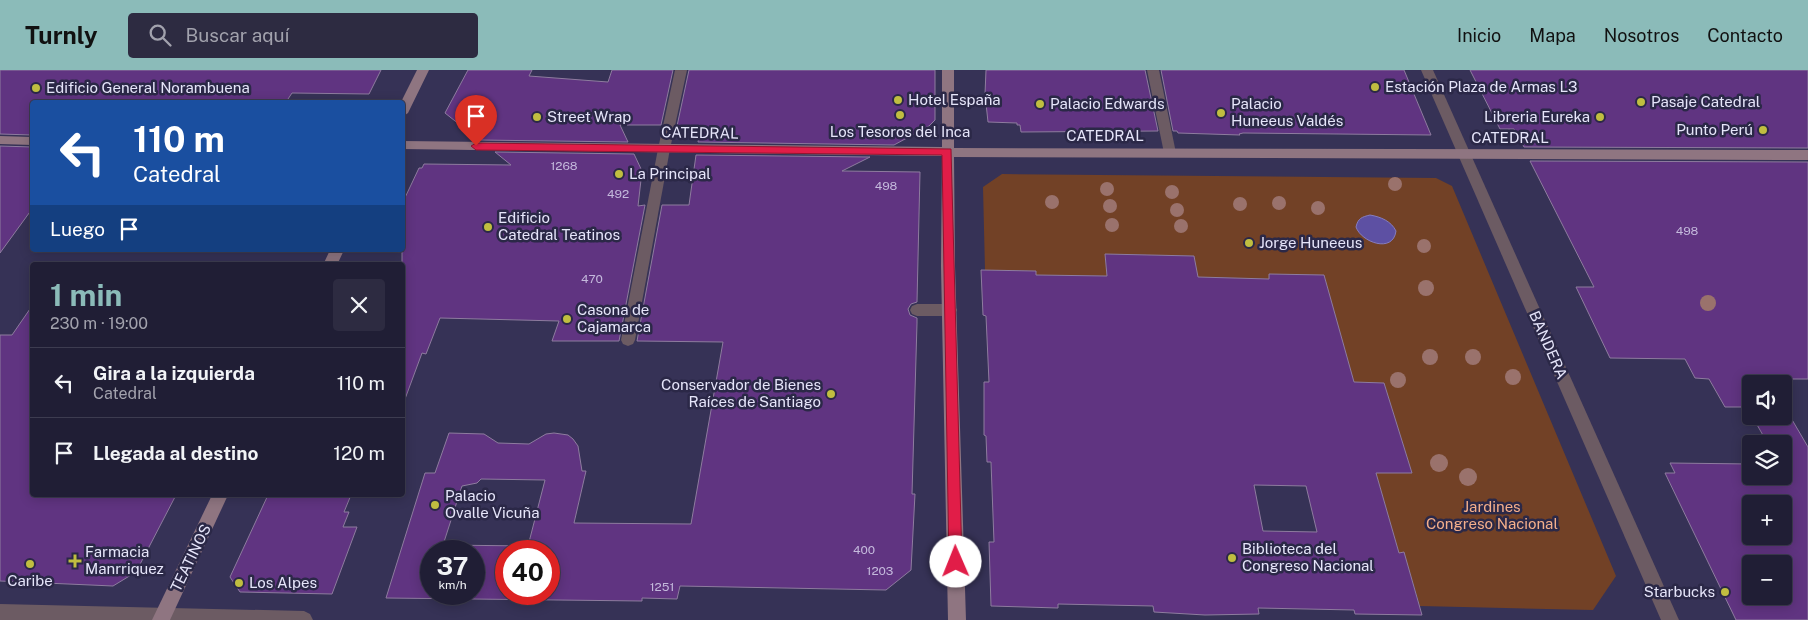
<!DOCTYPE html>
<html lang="es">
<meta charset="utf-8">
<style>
:root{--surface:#201e35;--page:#2d2b41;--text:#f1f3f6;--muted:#a2a2ad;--line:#3d3c50;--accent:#8bbbb9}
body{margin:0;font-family:"Public Sans",sans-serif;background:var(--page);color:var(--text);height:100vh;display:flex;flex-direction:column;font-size:19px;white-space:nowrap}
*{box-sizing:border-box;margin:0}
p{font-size:16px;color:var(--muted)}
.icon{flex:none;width:28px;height:28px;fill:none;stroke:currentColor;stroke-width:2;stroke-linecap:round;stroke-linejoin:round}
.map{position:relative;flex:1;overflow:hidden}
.details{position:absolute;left:30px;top:192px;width:375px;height:235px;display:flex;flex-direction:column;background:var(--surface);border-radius:5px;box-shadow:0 2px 12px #0003,0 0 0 1px var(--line)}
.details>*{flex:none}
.guide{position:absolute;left:30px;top:30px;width:375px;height:152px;border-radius:5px;box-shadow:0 2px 12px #0003,0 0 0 1px var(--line);background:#1a4fa0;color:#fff;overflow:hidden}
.controls{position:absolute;left:1742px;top:305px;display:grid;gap:10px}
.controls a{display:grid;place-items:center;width:50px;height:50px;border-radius:5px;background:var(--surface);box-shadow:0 2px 12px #0003,0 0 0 1px var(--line);font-size:25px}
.speed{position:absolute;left:420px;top:470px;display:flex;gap:10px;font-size:25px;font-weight:700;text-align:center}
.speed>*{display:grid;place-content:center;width:65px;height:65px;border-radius:50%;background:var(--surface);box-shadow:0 2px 12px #0003,0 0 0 1px var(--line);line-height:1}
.speed small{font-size:12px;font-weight:400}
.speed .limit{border:8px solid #d22;background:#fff;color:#111}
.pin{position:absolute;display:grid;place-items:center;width:42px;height:42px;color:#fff;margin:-51px -21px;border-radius:50% 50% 50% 0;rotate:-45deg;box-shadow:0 0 5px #0007}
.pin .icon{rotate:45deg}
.me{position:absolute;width:55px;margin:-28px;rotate:359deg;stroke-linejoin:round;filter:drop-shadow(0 0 4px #0008)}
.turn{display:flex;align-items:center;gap:18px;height:105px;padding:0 20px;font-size:22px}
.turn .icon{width:65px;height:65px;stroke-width:2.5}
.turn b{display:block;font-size:35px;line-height:42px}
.then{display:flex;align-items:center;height:48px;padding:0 20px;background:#0003;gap:10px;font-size:19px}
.round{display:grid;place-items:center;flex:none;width:52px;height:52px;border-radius:5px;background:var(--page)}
.overview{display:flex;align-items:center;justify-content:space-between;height:85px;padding:0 20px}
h1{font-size:30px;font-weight:700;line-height:38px;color:var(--accent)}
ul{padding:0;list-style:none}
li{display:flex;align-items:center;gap:15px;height:70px;padding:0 20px;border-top:1px solid var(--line)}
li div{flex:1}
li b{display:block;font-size:19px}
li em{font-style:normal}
header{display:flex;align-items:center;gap:30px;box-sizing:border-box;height:70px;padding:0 25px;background:var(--accent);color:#111}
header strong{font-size:24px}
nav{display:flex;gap:28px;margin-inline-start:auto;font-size:18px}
.search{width:350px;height:45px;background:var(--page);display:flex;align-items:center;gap:12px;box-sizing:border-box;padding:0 18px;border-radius:5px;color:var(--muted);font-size:19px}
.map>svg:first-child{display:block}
.built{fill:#363256;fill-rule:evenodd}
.green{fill:#724126}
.water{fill:#5d50a3;stroke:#867dbd}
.building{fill:#603481;stroke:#8e7c9f;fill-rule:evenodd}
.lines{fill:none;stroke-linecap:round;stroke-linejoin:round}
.lane{fill:#6c5b63;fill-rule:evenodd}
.street{fill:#6c5b63;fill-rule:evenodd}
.secondary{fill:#8f7581;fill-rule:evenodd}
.tree{fill:#9a726c}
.route{fill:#e11d48;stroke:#92132f}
.poi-dot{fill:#c0be40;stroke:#2b2847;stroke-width:2}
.labels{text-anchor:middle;stroke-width:5;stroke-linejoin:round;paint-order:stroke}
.number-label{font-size:12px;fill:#c4b9dc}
.poi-label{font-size:15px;fill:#e6e5fa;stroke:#2b2847;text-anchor:start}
.street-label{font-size:15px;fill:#e6e5fa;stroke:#2b2847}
.park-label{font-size:15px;fill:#f5af8b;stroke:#2b2847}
</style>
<header>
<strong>Turnly</strong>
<div class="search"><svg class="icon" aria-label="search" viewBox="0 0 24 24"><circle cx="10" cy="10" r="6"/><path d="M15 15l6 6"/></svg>Buscar aquí</div>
<nav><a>Inicio</a><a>Mapa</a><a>Nosotros</a><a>Contacto</a></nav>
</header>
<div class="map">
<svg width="1808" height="550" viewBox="0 0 1808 550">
<rect width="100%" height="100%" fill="#2b2847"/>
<!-- built -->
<path class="built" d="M0,0H1808V550H0ZM32,32H402V180H32ZM32,195H402V425H32ZM1751,314H1784V346H1751ZM1751,374H1784V406H1751ZM1751,434H1784V466H1751ZM431,481H474V524H431ZM506,481H549V524H506ZM1751,494H1784V526H1751Z"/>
<!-- green -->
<polygon class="green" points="1002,104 1436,108 1452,116 1616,506 1593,540 1420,536 1404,483 1399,483 1376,403 1412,403 1384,313 1354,312 1324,206 1269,204 1269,209 1198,207 1193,186 1105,184 1107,206 1036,205 1036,201 985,200 983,117"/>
<!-- water -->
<path class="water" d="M1370,145C1381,147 1391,151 1396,161C1393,184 1361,172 1356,157C1358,148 1362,147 1370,145Z"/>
<!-- building -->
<g class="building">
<polygon points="0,0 381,0 369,24 292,23 286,32 236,32 233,31 232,32 32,32 32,65 0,64"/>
<polygon points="468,0 532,0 529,6 608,12 612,0 673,0 661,55 620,55 628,72 479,70 445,43"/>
<polygon points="689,0 935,0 935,50 929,56 894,75 698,72 700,56 677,56"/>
<polygon points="986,0 1145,0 1158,61 1021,62 1020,55 1017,55 1017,53 988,52 985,24"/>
<polygon points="1161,0 1404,0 1431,65 1243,63 1239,64 1240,65 1178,63 1177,61 1173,61"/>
<polygon points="1470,0 1808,0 1808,78 1524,77 1514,59 1500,59"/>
<polygon points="0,76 32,77 32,139 0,183"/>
<polygon points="495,82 634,84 642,101 638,136 645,135 619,271 552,271 559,251 440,248 426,284 422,283 405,329 402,329 402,134 419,98 422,98 424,94 511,95"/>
<path d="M696,85L870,87L842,101L920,102L917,232L911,234L908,239L910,245L917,248V253L912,424H915L911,500L886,520L680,516L677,529L642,528V531L386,528L425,403H435L449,363L484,364L498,373L529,374L546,364L554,363L568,365L573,369L578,376L582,401H586L574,453L691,454L723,272L637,271L662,135H689ZM481,409L545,410L528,476L443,475L462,416L477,413ZM431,481H474V524H431ZM506,481H549V524H506Z"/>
<polygon points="1530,91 1808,92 1808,309 1790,309 1792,314 1751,314 1751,344 1747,337 1725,337 1709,309 1695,308 1685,289 1610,288 1576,217 1594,217"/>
<path d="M1105,184L1194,186L1198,207L1269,209V204L1324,205L1354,312L1384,313L1412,403H1376L1399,483L1404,482L1422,545L1355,544L1354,540L1258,538L1259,544L1205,545L1154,542L1153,536L1058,534V538L991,536L989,472H994L991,392H987L986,366L984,365V312H989L986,246L983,245L981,200L1036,201V205L1107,206ZM1254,415L1306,416L1317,462L1263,461Z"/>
<polygon points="32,236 32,425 176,425 136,502 113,516 0,511 0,265 12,265"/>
<path d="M1784,336L1808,377V550H1736L1665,403H1675L1670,393L1751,394V406H1784V374H1768L1752,346H1784ZM1751,434H1784V466H1751ZM1751,494H1784V526H1751Z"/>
<polygon points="268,425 351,425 344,442 349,442 343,457 357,457 332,524 240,522 230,507"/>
</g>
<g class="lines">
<!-- lane -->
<g class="lane">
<polygon points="675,0 687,0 670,79 669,82 659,82 658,79"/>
<polygon points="1147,0 1159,0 1176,83 1175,86 1165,86 1164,83"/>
<polygon points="917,234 950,234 955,236 957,240 955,244 950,246 917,246 912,244 910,240 912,236"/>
</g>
<!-- street -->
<g class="street">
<polygon points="1421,0 1433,0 1679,550 1661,550"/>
<polygon points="664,75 669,76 670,79 635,270 633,274 628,276 623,274 621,270 658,79 659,76"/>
<polygon points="0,534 304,541 310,544 313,550 0,550"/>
</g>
<!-- secondary -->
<g class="secondary">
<polygon points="417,0 429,0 408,43 402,47 402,32 401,32"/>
<polygon points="942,0 954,0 954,78 1808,80 1808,90 954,87 955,196 966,550 948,550 941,196 942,86 402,79 402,71 942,77"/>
<polygon points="0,66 32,67 32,75 0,74"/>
<polygon points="330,180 344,180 337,195 323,195"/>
<polygon points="212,425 228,425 170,550 152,550"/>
</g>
</g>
<!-- trees -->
<g class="tree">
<circle cx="1395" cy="114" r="7"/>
<circle cx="1107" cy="119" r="7"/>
<circle cx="1172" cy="122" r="7"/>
<circle cx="1052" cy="132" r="7"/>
<circle cx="1279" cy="133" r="7"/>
<circle cx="1240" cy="134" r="7"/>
<circle cx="1110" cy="136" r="7"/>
<circle cx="1318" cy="138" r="7"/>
<circle cx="1177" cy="140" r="7"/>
<circle cx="1112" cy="155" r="7"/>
<circle cx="1181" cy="156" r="7"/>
<circle cx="1424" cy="176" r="7"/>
<circle cx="1426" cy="218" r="8"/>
<circle cx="1708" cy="233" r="8"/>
<circle cx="1430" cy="287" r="8"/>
<circle cx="1473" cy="287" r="8"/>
<circle cx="1513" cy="307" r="8"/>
<circle cx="1398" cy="310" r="8"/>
<circle cx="1439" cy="393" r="9"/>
<circle cx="1468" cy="407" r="9"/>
</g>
<!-- route -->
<polygon class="route" points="476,73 951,79 962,492 961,496 956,498 951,496 949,492 942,85 476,80 471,76"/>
<!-- markers -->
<g class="poi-dot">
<circle cx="1375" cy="17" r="5"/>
<circle cx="36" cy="18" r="5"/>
<circle cx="898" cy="30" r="5"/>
<circle cx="1641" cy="32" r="5"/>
<circle cx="1040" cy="34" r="5"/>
<circle cx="1221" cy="43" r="5"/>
<circle cx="900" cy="45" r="5"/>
<circle cx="537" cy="47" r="5"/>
<circle cx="1600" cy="47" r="5"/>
<circle cx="1763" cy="60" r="5"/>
<circle cx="619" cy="104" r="5"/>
<circle cx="488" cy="157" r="5"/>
<circle cx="1249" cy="173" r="5"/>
<circle cx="567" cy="249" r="5"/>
<circle cx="831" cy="324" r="5"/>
<circle cx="435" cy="435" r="5"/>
<circle cx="1232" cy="488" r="5"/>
<path d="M72.5 483.5h5v5h5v5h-5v5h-5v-5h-5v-5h5z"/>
<circle cx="30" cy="494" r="5"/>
<circle cx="239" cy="513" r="5"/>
<circle cx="1725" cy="522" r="5"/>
</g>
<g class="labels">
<!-- number labels -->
<g class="number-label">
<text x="564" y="100">1268</text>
<text x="886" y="120">498</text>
<text x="618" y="128">492</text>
<text x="1687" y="165">498</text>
<text x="592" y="213">470</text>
<text x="864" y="484">400</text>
<text x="880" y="505">1203</text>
<text x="662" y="521">1251</text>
</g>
<!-- poi labels -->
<g class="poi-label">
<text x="1385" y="22">Estación Plaza de Armas L3</text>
<text x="46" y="23">Edificio General Norambuena</text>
<text x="908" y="35">Hotel España</text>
<text x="1651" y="37">Pasaje Catedral</text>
<text x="1050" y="39">Palacio Edwards</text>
<text x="1231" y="39">Palacio<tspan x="1231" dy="17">Huneeus Valdés</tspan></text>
<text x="547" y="52">Street Wrap</text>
<text x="1590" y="52" text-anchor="end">Libreria Eureka</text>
<text x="1753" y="65" text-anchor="end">Punto Perú</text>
<text x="900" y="67" text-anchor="middle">Los Tesoros del Inca</text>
<text x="629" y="109">La Principal</text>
<text x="498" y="153">Edificio<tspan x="498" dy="17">Catedral Teatinos</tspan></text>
<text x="1259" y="178">Jorge Huneeus</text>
<text x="577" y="245">Casona de<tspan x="577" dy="17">Cajamarca</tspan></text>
<text x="821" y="320" text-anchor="end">Conservador de Bienes<tspan x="821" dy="17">Raíces de Santiago</tspan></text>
<text x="445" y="431">Palacio<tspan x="445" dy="17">Ovalle Vicuña</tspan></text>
<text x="1242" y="484">Biblioteca del<tspan x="1242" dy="17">Congreso Nacional</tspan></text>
<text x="85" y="487">Farmacia<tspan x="85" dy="17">Manrriquez</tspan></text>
<text x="30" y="516" text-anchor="middle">Caribe</text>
<text x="249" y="518">Los Alpes</text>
<text x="1715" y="527" text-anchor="end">Starbucks</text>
</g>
<!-- street labels -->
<g class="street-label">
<text transform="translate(700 63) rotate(1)" y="5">CATEDRAL</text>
<text x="1105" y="71">CATEDRAL</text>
<text x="1510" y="73">CATEDRAL</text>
<text transform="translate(1548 275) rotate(66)" y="5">BANDERA</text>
<text transform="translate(191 488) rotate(-64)" y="5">TEATINOS</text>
</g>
<!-- park labels -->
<g class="park-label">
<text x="1492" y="442">Jardines<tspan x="1492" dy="17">Congreso Nacional</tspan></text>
</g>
</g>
</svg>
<div class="controls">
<a><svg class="icon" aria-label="sound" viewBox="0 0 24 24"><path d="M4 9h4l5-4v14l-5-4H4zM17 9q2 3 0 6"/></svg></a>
<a><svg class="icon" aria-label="layers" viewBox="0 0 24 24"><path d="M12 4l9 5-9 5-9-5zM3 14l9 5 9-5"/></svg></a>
<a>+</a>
<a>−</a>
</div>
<div class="speed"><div>37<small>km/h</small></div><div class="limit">40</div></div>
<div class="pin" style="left:476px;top:76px;background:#d93025"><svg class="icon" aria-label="arrive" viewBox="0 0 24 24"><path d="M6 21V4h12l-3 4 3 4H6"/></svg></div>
<svg class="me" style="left:956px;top:492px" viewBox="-20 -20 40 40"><circle r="19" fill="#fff"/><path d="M0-13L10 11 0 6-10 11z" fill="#e11d48"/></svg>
<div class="guide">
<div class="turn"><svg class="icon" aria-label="left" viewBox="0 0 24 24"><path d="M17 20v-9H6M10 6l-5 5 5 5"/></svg><div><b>110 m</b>Catedral</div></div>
<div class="then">Luego<svg class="icon" aria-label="arrive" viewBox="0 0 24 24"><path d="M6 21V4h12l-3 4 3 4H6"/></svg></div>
</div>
<section class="details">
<div class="overview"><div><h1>1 min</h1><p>230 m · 19:00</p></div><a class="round"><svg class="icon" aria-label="close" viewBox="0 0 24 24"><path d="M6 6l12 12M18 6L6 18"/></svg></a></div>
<ul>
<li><svg class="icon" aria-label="left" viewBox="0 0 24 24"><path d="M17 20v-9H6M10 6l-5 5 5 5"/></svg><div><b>Gira a la izquierda</b><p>Catedral</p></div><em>110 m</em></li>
<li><svg class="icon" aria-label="arrive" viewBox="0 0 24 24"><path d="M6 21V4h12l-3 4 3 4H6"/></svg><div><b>Llegada al destino</b></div><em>120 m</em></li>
</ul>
</section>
</div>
